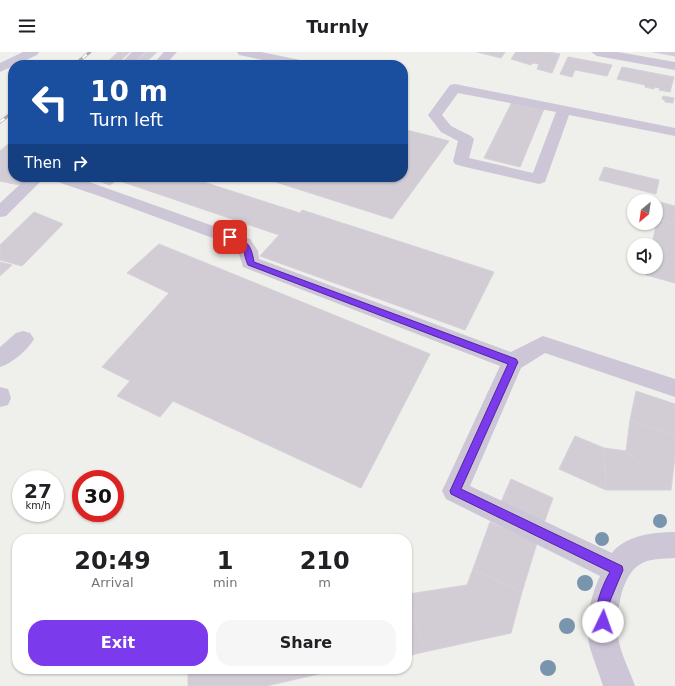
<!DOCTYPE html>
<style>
:root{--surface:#fff;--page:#f6f6f6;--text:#202124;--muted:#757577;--accent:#7c3aed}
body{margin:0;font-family:"DejaVu Sans",sans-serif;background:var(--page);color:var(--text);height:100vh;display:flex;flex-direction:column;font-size:15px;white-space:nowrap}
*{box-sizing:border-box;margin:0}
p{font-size:13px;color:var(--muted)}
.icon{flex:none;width:22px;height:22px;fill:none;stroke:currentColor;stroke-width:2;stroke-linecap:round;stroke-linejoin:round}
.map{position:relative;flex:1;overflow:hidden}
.drawer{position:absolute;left:12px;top:482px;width:400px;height:140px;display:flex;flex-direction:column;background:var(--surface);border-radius:16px;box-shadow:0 1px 3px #0004}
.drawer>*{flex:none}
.banner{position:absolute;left:8px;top:8px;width:400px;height:122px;border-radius:16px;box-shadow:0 1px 3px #0004;background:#1a4fa0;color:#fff;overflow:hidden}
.needle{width:26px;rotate:209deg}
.fabs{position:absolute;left:627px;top:142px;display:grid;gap:8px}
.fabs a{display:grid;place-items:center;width:36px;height:36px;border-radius:50%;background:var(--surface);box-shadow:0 1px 3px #0004;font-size:20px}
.speed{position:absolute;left:12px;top:418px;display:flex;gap:8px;font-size:20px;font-weight:700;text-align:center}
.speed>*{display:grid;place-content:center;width:52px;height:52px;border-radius:50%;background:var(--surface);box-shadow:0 1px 3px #0004;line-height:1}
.speed small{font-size:10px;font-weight:400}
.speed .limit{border:6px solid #d22;background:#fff;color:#111}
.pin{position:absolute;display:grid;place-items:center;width:34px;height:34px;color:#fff;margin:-17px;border-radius:8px;box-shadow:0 2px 6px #0006}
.me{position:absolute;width:44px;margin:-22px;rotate:3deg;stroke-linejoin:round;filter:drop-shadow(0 0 3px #0008)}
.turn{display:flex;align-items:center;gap:14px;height:84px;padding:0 16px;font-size:18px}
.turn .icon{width:52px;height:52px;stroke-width:2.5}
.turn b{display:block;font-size:28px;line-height:34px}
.then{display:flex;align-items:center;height:38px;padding:0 16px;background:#0003;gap:8px;font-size:15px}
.eta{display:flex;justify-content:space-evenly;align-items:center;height:68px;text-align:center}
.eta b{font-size:24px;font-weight:800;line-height:28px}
.cta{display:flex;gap:8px;margin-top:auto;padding:8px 16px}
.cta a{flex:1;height:46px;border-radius:16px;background:var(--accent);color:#fff;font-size:16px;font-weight:800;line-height:46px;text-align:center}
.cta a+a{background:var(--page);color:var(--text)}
header{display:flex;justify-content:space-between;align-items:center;height:52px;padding:0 16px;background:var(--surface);font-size:18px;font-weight:800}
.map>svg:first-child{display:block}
.building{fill:#d2ccd4;stroke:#d6d0d8}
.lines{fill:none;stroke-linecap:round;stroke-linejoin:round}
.minor{fill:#cdc6d7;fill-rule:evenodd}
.rail-casing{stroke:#b0abb3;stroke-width:3}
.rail{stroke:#fff;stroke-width:2;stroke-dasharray:5.5;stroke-linecap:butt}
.tree{fill:#7895ad}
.route{fill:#7c3aed;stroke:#51269a}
</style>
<header><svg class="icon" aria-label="menu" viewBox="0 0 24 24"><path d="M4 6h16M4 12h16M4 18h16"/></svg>Turnly<svg class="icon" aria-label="heart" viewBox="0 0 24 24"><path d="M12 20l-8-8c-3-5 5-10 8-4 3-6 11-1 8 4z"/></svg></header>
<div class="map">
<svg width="675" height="634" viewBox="0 0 675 634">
<rect width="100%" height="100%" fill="#efefec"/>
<!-- building -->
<g class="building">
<polygon points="118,0 130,0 116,13 104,13"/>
<polygon points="146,0 157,0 143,13 132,13"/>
<polygon points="477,0 505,0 501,6"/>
<polygon points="516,0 549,0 560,2 552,21 537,17 539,12 532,11 531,13 511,7"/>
<polygon points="654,0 675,0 675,4"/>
<polygon points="568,5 612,13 607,24 575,18 572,25 560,22"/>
<polygon points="622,15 674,25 670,40 659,38 660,36 654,35 654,37 645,35 645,33 617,27"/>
<polygon points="663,44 674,46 673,51 665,50 665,48 662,47"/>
<polygon points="512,50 544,57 520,115 484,106"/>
<polygon points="403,77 449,89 392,167 260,125 403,125"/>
<polygon points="13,88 13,125 28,125 19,133 0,129 0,99"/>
<polygon points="604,115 659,128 656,142 599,128"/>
<polygon points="86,125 188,125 300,161 302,158 494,220 465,278 260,204 279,183 117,128 110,133"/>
<polygon points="656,149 675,154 675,172 656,167"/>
<polygon points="34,160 63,172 22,214 0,208 0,193"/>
<polygon points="657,168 675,172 675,231 646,223 647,215 656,215 656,193 652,193"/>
<polygon points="159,192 430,302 361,436 173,349 160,365 117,344 130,329 102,315 169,241 127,221"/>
<polygon points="0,210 12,213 0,224"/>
<polygon points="636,339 675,352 675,384 630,368"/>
<polygon points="630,368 675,384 675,404 671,438 626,399"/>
<polygon points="575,384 604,396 606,438 559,417"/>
<polygon points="604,396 626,399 671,438 606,438"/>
<polygon points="511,427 553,446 544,471 501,450"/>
<polygon points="490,470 537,491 522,540 473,517"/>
<polygon points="473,517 522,540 511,581 424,600 409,542 467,533"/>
<polygon points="407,542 409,542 424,600 407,604"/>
<polygon points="188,617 341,617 266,634 188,634"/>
</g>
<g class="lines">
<!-- minor -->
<g class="minor">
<polygon points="23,0 39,0 37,3 0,20 0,11"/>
<polygon points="132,0 145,0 132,13 119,13"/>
<polygon points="164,0 177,0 165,13 152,13"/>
<polygon points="237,0 261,0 310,10 311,13 287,13 239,3"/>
<polygon points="591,0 618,0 675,10 675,18 597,4"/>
<path d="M455,32L675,76V84L569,63L545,130L539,132L461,114L455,112L453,109L458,89L441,80L428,63L450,33ZM458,41L556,60L533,121L469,106L474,87L471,84L451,74L442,63Z"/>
<polygon points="28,125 45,125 6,164 0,165 0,151"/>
<path d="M50,125H75L250,187L258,199L259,207L511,300L543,284L675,327V345L545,301L521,316L470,434L612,501C625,483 655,480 675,480V506C664,507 648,506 639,513C619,526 615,569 619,590C622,605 630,619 635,634H603C599,621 594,609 590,596C584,572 590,546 600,524L446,447L442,439L500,314L243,215L237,195L102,145L52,128Z"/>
<path d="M23,279L30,281L34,287C27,299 12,311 0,315V295L16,281Z"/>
<polygon points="0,335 8,337 11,346 8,353 0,355"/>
</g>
<defs>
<g id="rail">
<polyline points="74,13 90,0"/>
<polyline points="0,70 13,60"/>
</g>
</defs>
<!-- rail casing -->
<use href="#rail" class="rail-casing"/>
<!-- rail -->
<use href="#rail" class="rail"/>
</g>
<!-- trees -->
<g class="tree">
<circle cx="660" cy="469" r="7"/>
<circle cx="602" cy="487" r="7"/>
<circle cx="585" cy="531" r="8"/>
<circle cx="567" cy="574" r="8"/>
<circle cx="548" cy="616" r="8"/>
</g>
<!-- route -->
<path class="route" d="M230,183C247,188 251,192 254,210L516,307L518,310L461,437L622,514L623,518L610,549L607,574L603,576L598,574C592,558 602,534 610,520L451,442L450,439L508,312L248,213C240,195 250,195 227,187L226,185Z"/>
</svg>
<div class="fabs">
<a><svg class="needle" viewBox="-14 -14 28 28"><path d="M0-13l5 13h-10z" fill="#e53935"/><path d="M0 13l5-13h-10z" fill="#757577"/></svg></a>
<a><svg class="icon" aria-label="sound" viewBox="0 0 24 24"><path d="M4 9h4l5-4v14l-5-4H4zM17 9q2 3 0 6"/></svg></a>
</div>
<div class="speed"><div>27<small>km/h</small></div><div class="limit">30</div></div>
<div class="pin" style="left:230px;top:185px;background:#d93025"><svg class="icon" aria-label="arrive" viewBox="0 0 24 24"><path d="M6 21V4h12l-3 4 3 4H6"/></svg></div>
<svg class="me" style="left:603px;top:570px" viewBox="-20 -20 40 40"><circle r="19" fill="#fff"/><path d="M0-13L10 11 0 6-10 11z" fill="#7c3aed"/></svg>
<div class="banner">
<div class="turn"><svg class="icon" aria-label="left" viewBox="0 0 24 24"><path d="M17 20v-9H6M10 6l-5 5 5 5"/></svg><div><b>10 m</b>Turn left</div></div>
<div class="then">Then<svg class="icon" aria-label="right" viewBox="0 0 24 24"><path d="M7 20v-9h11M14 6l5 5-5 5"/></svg></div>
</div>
<section class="drawer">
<div class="eta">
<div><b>20:49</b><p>Arrival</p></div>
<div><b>1</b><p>min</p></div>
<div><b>210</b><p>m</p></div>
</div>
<div class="cta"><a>Exit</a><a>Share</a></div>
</section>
</div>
